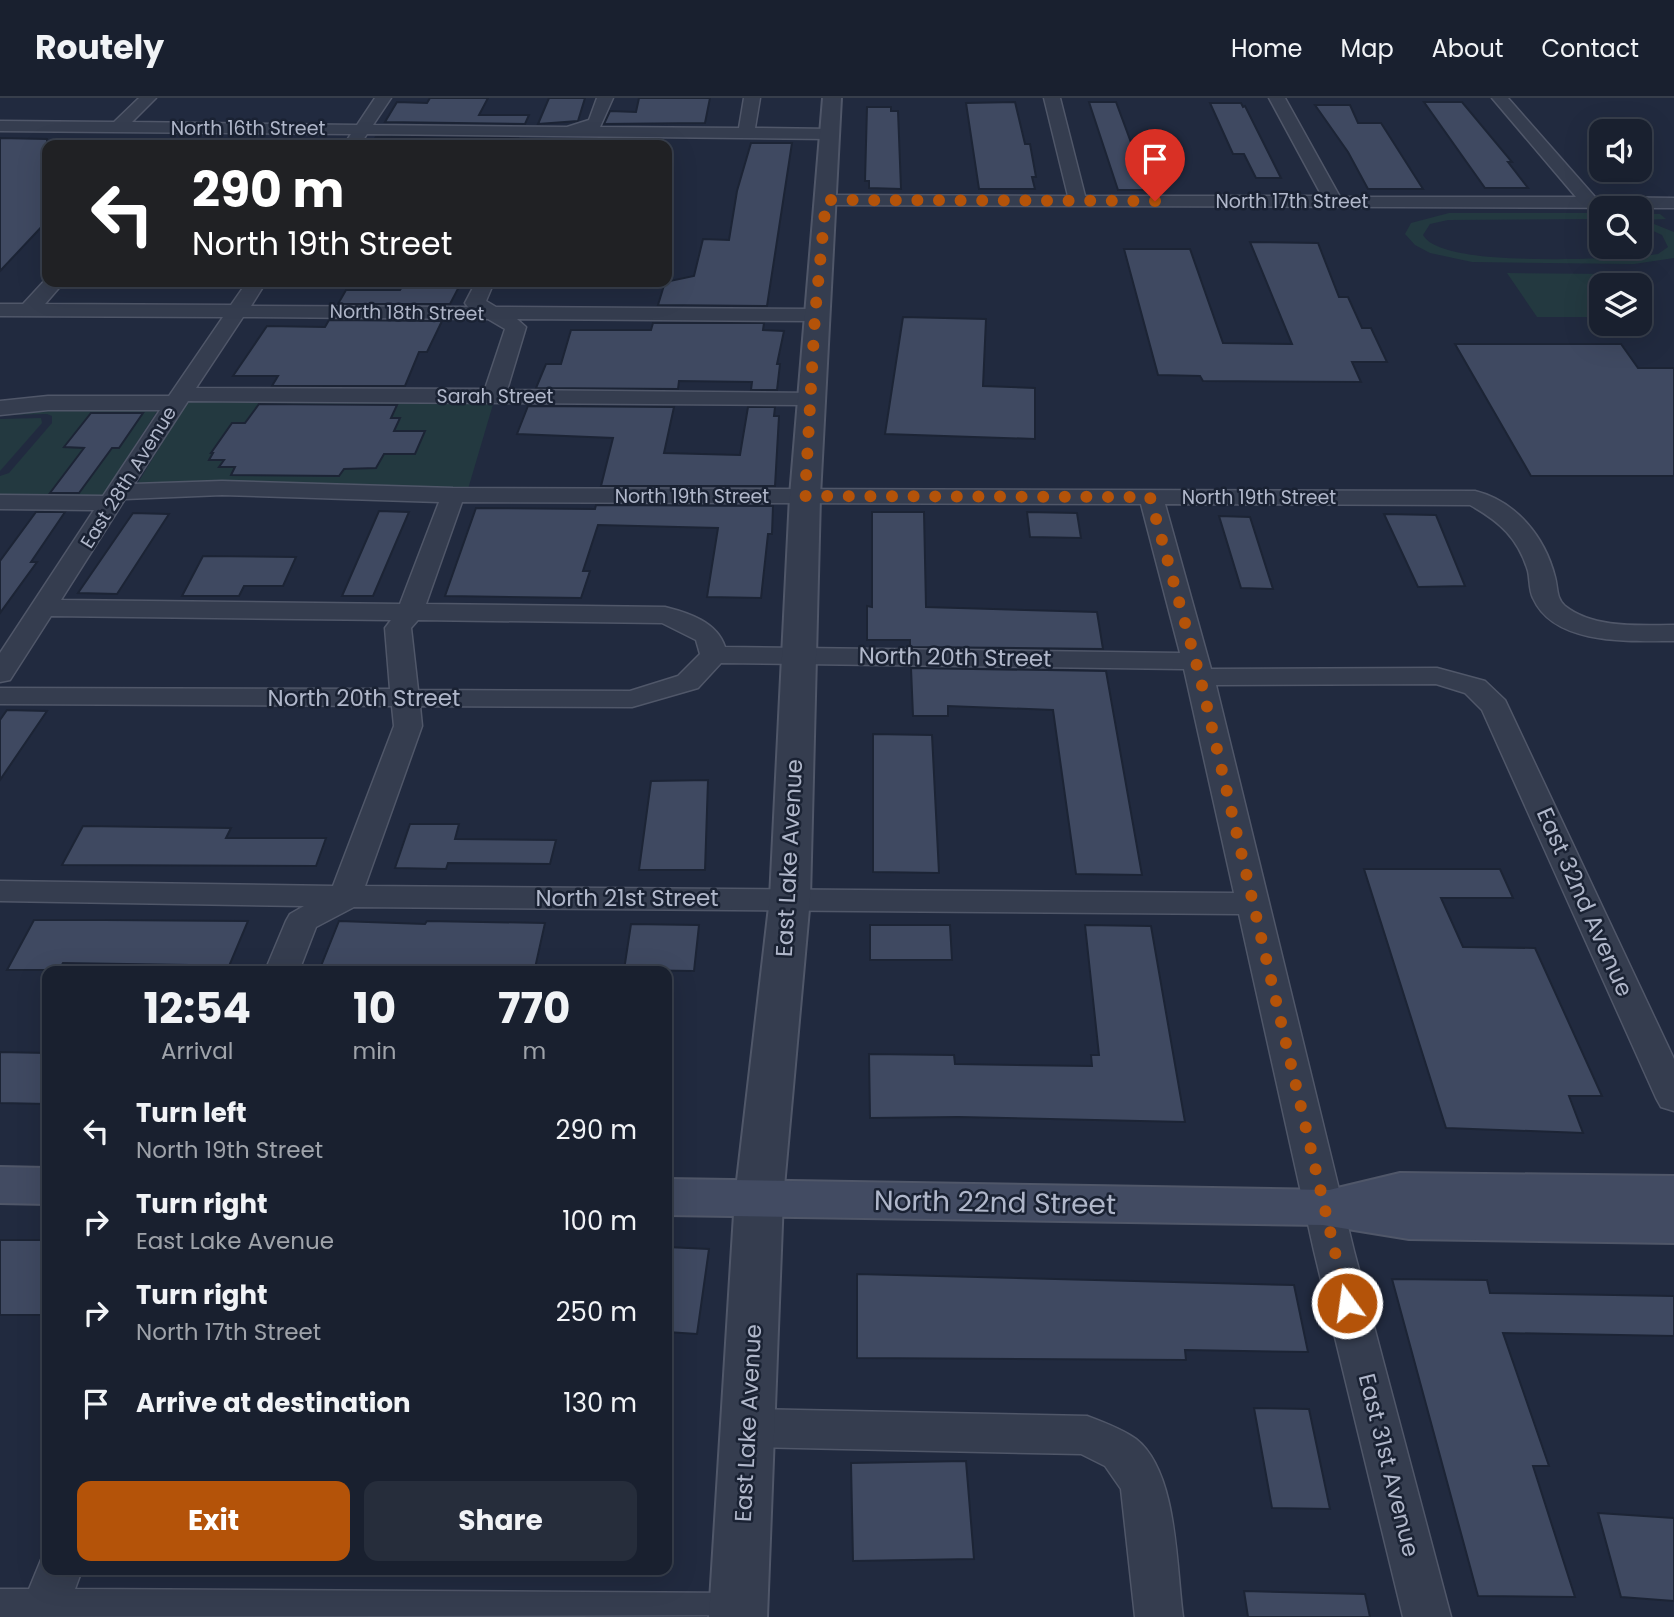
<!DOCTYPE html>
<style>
:root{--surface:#19202f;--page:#262d3b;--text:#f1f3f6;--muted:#9fa3aa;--line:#373e4b;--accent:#b45309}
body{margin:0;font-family:Poppins,sans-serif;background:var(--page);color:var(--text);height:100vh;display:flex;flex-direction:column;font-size:26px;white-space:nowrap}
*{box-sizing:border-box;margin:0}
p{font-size:23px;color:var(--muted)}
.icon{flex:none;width:38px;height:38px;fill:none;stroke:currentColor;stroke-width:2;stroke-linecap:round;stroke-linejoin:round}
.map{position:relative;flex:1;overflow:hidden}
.side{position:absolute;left:42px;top:868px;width:630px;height:609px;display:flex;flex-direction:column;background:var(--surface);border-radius:14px;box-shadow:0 7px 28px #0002,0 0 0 2px var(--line)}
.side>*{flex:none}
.banner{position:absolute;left:42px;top:42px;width:630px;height:147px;border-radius:14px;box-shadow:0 7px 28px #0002,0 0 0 2px var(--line);background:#202124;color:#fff;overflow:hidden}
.tools{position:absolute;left:1589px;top:21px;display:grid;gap:14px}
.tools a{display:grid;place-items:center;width:63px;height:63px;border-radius:14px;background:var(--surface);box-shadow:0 7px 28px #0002,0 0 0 2px var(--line);font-size:35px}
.pin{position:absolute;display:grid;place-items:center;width:60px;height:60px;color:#fff;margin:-72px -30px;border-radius:50% 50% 50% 0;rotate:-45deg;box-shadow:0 0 7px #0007}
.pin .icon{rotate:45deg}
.me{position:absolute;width:77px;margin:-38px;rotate:346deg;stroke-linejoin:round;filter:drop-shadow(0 0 5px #0008)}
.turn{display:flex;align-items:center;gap:24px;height:147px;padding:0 35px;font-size:32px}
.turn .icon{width:91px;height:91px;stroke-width:2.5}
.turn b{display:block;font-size:49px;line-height:60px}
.eta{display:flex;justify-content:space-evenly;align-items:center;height:119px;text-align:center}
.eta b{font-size:42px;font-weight:700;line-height:49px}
.cta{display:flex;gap:14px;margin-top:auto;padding:14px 35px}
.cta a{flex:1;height:80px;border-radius:14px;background:var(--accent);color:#fff;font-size:28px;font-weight:700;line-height:80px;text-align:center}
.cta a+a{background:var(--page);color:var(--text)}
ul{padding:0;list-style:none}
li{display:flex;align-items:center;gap:21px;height:91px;padding:0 35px}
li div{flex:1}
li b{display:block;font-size:26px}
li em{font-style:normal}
header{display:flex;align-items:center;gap:42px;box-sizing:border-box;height:98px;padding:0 35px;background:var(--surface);border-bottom:2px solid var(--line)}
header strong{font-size:33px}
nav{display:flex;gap:38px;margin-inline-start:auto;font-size:24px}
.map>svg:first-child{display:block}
.green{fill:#233940}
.building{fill:#3f4961;stroke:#1c2435;stroke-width:2}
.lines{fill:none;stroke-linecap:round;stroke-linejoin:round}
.minor-casing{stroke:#505769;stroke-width:3}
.tertiary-casing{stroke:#505769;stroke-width:4}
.secondary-casing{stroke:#505769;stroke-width:4}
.minor{fill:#353d4f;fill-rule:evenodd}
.tertiary{fill:#353d4f;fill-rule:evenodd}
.secondary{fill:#424b62;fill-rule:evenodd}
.route{stroke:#b45309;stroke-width:12;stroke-dasharray:0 21.6}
.labels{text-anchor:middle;stroke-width:5;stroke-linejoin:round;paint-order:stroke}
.far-street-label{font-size:19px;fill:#b0b7ca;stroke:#1a2233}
.street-label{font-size:23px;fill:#b0b7ca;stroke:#1a2233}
.near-street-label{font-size:28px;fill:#b0b7ca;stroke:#1a2233}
</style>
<header>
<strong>Routely</strong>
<nav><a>Home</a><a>Map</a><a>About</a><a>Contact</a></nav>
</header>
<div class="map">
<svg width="1674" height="1519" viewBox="0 0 1674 1519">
<rect width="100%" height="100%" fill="#212a3f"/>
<!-- green -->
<g class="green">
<path d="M1601,115V121L1448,122L1430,126L1423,137C1441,170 1598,160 1637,159L1658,156L1668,149L1662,137L1640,127V116H1660L1666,121L1644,122L1674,134V160L1634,166L1472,164L1430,155L1415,147L1405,136L1411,125L1449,115Z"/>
<polygon points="1507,175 1612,176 1621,187 1601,187 1601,219 1537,219"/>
<polygon points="189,301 494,303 468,391 225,385 136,388"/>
<polygon points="46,310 159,310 102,399 0,398 0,378 9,375 52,325 52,318 47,316 0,317"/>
<polygon points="41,320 42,325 0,373 0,321"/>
</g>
<!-- building -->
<g class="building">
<polygon points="430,0 488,0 479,17 529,17 525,26 385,24 397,4 427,5"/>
<polygon points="549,0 585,0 578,23 538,26"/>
<polygon points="639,0 710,0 705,25 604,26 610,13 636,14"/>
<polygon points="1015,4 1025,46 1030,46 1036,79 1032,79 1035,91 979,91 966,5"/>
<polygon points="1089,4 1116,4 1132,47 1156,92 1118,92"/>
<polygon points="1424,4 1462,4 1512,64 1508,64 1528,90 1485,90"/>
<polygon points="1210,5 1241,5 1243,9 1245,8 1281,80 1256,80 1244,56 1233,56"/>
<polygon points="1315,7 1350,7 1358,25 1381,25 1423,91 1368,91 1348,54"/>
<polygon points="867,9 891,9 891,13 898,13 901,91 869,90 869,83 865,83"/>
<polygon points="376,39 518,40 515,47 370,47"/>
<polygon points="0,40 47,41 47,123 0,173"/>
<polygon points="576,41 664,42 663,47 572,47"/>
<polygon points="751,45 792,45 767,208 658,207 665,184 694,178 703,141 729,142 737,93"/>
<polygon points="1250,144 1318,145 1339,199 1348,199 1362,230 1371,230 1387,264 1352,264 1361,284 1203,283 1200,278 1158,277 1124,151 1190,151 1223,245 1292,246"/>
<polygon points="416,184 461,185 450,206 338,206 346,192 400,192 404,186"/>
<polygon points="903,219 986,221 983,288 1035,290 1035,341 885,336"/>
<polygon points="329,222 442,223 427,254 419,254 405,288 272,288 278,278 233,278 267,228 325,229"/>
<polygon points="653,225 764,225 763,232 784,233 777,266 780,266 777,292 751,292 752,284 679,283 678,291 536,290 546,266 561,266 571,232 651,232"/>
<polygon points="1455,246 1621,246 1638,270 1674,270 1674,378 1531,378"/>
<polygon points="259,306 397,307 391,320 400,320 394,333 425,333 415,356 384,356 376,370 344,371 339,378 231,377 235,369 219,369 224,362 209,362 213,355 211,355 232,325 245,325"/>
<polygon points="528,308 674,309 664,355 740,357 748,309 775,309 774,318 779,318 775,388 601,388 613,340 517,336"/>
<polygon points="91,315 143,315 119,350 112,350 79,395 50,395 84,350 64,349"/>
<polygon points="596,407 773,408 772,436 768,436 761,500 707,499 718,430 598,427 583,473 590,473 581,500 445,498 476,410 595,411"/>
<polygon points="379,413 409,414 373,498 342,498"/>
<polygon points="36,414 65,414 31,464 37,464 0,515 0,463"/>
<polygon points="872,414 924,414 926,509 1097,514 1103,551 910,549 910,542 867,542 867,508 872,509"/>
<polygon points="1027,414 1077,415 1081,440 1030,439"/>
<polygon points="133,415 169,416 117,496 78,495"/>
<polygon points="1384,416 1436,417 1465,488 1418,489"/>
<polygon points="1219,418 1250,419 1273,491 1241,490"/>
<polygon points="203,458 296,459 283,488 244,488 239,498 182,498"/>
<polygon points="911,570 1106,573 1142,777 1076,776 1053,612 948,608 948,618 913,618"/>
<polygon points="7,612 47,613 0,682 0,622"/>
<polygon points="873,636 932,637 939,775 873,774"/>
<polygon points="708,682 705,772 639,772 651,683"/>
<polygon points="410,726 459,726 455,741 556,742 550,766 448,765 446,771 395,770"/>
<polygon points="83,728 231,730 226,740 326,740 316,768 62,767"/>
<polygon points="1364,771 1500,771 1513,800 1441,800 1463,849 1535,850 1602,998 1569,998 1583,1035 1446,1030"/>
<polygon points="34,822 104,822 248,823 227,873 185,873 188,867 63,865 59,872 7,872"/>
<polygon points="339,823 425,826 427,823 545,825 535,870 321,868"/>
<polygon points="631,826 699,827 694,873 624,872"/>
<polygon points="870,827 950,827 952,862 870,862"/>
<polygon points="1085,827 1151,828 1185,1024 958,1019 870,1020 869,956 954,957 955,966 1092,968 1091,957 1099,957"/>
<polygon points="0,954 47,955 47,1006 0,1005"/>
<rect x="0" y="1142" width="47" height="75"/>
<polygon points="667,1149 709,1151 697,1236 667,1234"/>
<polygon points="857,1176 1294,1187 1308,1254 1185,1252 1186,1262 857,1260"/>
<polygon points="1392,1181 1487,1182 1490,1195 1674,1198 1674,1238 1503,1235 1549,1368 1533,1368 1575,1499 1478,1498"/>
<polygon points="1254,1310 1309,1311 1330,1411 1272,1410"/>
<polygon points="966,1363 974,1461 853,1463 851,1365"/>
<polygon points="1598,1415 1674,1420 1674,1503 1621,1499"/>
<polygon points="1244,1493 1365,1496 1370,1519 1248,1519"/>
</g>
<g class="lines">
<defs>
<g id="minor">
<polygon points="139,0 156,0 132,24 357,27 375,0 391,0 373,27 567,29 589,22 597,0 613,0 600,29 739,30 744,0 760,0 755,30 831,31 839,36 831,41 367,36 361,45 355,47 347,42 351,36 0,33 0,23 114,24"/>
<polygon points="1044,0 1060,0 1085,98 1322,98 1269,0 1285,0 1340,99 1576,99 1492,0 1508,0 1595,99 1674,100 1674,110 826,107 817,102 826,97 1068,98"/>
<path d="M47,180V184H64L45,206L231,207L247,184H266L251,208L468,209L465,205L476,184H494L486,203L496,209L815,211L825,217L815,223L517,221L526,229L507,292L818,295L821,300L818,305L810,307L188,303L134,386L222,383L453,390L1475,393C1516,403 1545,439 1555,479C1558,490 1556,500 1565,508C1594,531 1640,527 1674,527V543C1631,543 1554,548 1533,500C1529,492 1530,482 1528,473C1518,440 1500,424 1470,407L1165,406L1211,571L1437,570L1485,583L1505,602L1674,961V1013L1661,1009L1656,1000L1482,612L1465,595L1436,586L1216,587L1354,1153L1451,1519H1403L1314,1153L1239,816L354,809L316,829L299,873H265L286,823L290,816L304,808L0,803V783L333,788L394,628L392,608L0,606V590L390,591L385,530L391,522L51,518L10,582L0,584V555L94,412L0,411V397L103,398L160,312H48L0,317V303L48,298H169L223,219L0,218V206H23ZM243,219L488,221L505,231L485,291L196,290ZM222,397L439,404L400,506L61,502L125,401ZM462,404L1141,406L1180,555L725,549C717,524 689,515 665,509L426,506ZM418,522L662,525L696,542L700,556L678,578L630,593L418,592L411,530ZM721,565L1184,571L1234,795L365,788L422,628L420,608L632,609L698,590Z"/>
<path d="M747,1311L1087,1318C1103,1324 1122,1331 1136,1341C1178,1374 1176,1469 1183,1519H1135L1121,1391L1105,1368L1081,1356L747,1349L732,1343L725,1330L732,1317Z"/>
<polygon points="47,1455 47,1472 82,1472 75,1491 738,1495 755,1501 762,1517 0,1519 0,1491 29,1491 43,1457"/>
</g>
<polygon id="tertiary" points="823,0 841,0 820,398 810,800 783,1100 767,1519 709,1519 735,1100 770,800 790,398"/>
<g id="secondary">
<polygon points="0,1069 47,1070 47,1106 0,1105"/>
<polygon points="1400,1075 1674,1078 1674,1145 1409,1141 1323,1127 667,1117 667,1081 1329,1092"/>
</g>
</defs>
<!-- minor casing -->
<use href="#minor" class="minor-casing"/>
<!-- tertiary casing -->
<use href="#tertiary" class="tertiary-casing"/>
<!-- secondary casing -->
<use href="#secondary" class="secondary-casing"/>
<!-- minor -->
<use href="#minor" class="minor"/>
<!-- tertiary -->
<use href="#tertiary" class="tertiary"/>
<!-- secondary -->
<use href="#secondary" class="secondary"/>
</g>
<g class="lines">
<!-- route -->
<polyline class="route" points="1155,103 826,102 815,217 805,398 1150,399 1200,579 1347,1205"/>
</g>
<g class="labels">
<!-- far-street labels -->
<g class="far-street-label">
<text x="248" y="37">North 16th Street</text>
<text x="1292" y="110">North 17th Street</text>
<text transform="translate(407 214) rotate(1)" y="7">North 18th Street</text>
<text x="495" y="305">Sarah Street</text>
<text transform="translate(128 379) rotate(-58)" y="7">East 28th Avenue</text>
<text x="692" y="405">North 19th Street</text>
<text x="1259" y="406">North 19th Street</text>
</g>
<!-- street labels -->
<g class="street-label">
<text transform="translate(955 559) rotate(1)" y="8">North 20th Street</text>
<text x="364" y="608">North 20th Street</text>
<text transform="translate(789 760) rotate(-87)" y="8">East Lake Avenue</text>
<text x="627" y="808">North 21st Street</text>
<text transform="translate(1585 804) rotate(66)" y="8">East 32nd Avenue</text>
<text transform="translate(748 1325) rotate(-87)" y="8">East Lake Avenue</text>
<text transform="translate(1389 1367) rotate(76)" y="8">East 31st Avenue</text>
</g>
<!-- near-street labels -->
<g class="near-street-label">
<text transform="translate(995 1104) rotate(1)" y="10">North 22nd Street</text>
</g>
</g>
</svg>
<div class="tools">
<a><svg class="icon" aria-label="sound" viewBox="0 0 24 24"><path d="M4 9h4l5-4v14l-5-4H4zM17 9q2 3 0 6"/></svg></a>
<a><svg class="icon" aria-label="search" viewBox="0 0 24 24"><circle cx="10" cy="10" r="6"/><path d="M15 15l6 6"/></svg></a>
<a><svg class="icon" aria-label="layers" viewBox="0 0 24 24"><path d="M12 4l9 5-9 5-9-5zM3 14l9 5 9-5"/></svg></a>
</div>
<div class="pin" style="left:1155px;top:103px;background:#d93025"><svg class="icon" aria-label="arrive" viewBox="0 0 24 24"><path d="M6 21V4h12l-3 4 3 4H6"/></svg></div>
<svg class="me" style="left:1347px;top:1205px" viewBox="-20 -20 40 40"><circle r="17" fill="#b45309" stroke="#fff" stroke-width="3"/><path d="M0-11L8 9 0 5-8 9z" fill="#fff"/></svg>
<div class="banner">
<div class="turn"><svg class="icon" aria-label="left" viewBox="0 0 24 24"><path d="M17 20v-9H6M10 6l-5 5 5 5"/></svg><div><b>290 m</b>North 19th Street</div></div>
</div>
<section class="side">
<div class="eta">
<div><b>12:54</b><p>Arrival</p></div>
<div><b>10</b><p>min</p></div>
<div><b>770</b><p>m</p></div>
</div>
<ul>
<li><svg class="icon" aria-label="left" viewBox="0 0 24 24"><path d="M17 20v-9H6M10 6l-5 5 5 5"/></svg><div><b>Turn left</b><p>North 19th Street</p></div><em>290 m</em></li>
<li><svg class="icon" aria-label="right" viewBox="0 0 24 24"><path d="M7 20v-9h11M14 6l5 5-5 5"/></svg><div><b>Turn right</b><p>East Lake Avenue</p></div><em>100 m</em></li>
<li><svg class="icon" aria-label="right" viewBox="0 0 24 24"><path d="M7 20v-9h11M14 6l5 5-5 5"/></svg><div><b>Turn right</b><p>North 17th Street</p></div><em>250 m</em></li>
<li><svg class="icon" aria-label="arrive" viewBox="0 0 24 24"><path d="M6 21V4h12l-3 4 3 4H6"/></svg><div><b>Arrive at destination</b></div><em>130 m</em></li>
</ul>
<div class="cta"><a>Exit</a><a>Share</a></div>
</section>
</div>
